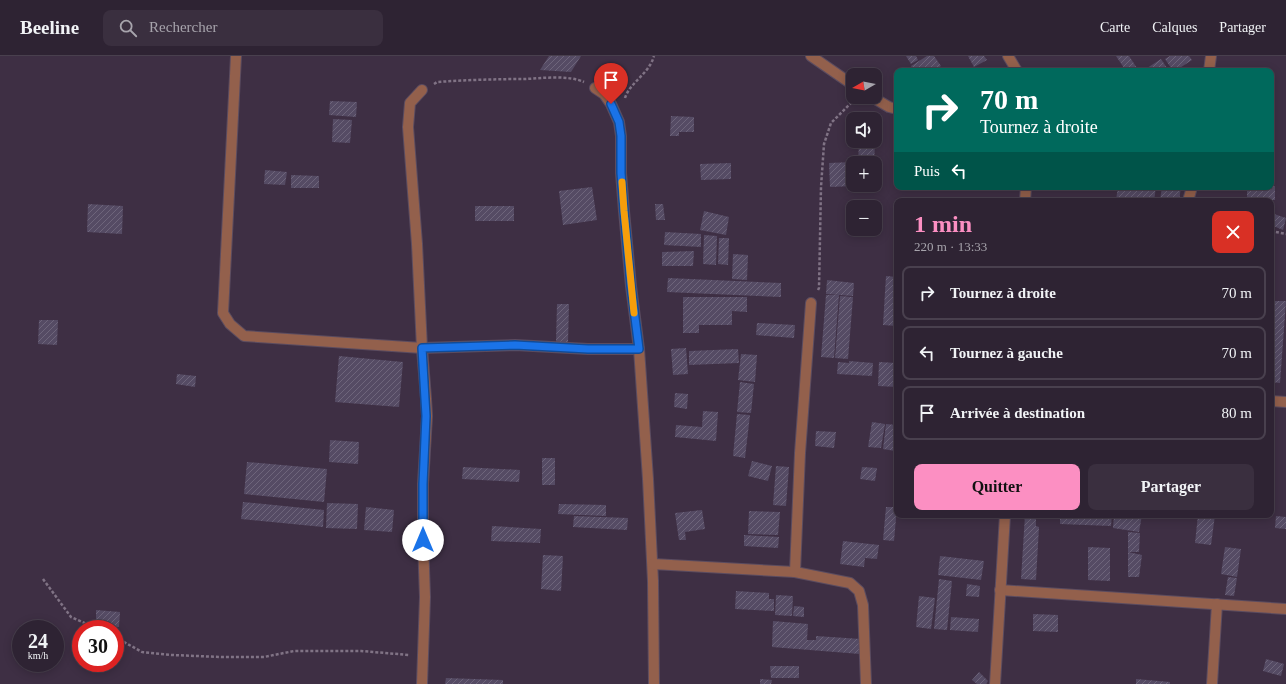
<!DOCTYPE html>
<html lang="fr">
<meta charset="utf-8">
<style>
:root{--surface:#2e2333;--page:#3a2f3f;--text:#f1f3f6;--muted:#a7a4ac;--line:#49404e;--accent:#fc8fc2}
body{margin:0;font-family:Georgia,serif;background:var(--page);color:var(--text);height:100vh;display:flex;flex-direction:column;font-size:15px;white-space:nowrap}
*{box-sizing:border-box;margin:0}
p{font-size:13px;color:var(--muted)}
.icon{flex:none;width:22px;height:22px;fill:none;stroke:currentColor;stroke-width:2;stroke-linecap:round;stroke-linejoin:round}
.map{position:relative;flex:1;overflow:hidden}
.drawer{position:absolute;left:894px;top:142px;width:380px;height:320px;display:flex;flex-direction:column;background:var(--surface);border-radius:8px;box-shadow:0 2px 10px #0003,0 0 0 1px var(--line)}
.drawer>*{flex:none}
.top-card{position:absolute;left:894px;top:12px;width:380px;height:122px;border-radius:8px;box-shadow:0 2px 10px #0003,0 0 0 1px var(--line);background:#00695c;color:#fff;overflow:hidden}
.needle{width:26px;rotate:261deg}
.tools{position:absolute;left:846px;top:12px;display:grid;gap:8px}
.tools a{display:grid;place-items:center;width:36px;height:36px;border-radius:8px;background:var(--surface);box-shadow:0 2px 10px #0003,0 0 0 1px var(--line);font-size:20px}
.speed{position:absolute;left:12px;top:564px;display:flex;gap:8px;font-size:20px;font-weight:700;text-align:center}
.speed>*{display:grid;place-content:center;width:52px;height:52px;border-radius:50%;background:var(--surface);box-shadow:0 2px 10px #0003,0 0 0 1px var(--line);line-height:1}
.speed small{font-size:10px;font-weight:400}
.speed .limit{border:6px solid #d22;background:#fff;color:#111}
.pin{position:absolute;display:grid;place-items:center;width:34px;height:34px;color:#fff;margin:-41px -17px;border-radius:50% 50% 50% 0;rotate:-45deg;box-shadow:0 0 4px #0007}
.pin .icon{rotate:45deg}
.me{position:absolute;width:44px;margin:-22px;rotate:0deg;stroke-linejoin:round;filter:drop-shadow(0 0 3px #0008)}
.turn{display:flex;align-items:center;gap:14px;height:84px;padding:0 20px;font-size:18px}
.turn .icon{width:52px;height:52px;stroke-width:2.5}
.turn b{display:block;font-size:28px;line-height:34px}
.then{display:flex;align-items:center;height:38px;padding:0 20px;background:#0003;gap:8px;font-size:15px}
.round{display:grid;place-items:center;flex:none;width:42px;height:42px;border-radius:8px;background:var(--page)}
.head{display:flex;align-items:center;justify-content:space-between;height:68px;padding:0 20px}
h1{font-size:24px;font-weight:700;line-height:30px;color:var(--accent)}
.button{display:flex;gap:8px;margin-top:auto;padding:8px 20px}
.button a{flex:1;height:46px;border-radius:8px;background:var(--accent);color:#111;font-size:16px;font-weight:700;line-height:46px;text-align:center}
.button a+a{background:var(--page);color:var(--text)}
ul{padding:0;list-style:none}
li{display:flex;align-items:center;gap:12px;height:54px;margin:0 8px 6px;padding:0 12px;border:2px solid var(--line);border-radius:8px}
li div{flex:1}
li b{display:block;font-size:15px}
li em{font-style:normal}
header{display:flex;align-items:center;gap:24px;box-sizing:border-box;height:56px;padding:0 20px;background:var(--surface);border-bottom:1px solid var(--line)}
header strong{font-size:19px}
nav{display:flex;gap:22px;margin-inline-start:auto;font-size:14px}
.search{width:280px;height:36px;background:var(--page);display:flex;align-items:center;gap:10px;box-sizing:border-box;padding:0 14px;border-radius:8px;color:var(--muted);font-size:15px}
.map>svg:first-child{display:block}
.building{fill:url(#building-hatch)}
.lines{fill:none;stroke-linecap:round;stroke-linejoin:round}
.street-casing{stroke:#5b4c60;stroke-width:12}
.path{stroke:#807385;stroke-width:2.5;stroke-dasharray:3 2;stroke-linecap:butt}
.street{stroke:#93604c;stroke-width:10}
.route-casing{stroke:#114b97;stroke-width:10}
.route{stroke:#1a73e8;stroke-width:7}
.slow{stroke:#f59e0b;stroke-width:7}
</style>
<header>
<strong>Beeline</strong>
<div class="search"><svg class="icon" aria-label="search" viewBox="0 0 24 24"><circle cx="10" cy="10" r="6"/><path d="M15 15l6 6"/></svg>Rechercher</div>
<nav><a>Carte</a><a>Calques</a><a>Partager</a></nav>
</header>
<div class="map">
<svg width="1286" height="628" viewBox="0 0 1286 628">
<defs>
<pattern id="building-hatch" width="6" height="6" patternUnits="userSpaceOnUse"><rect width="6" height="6" fill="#554b64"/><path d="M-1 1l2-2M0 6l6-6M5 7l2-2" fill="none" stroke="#6e657b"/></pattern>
</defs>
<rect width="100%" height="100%" fill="#3e2f44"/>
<!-- building -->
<g class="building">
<polygon points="549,0 581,0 571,16 540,14"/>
<polygon points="906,0 916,0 918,4 911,8"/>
<polygon points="927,0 934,0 941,10 933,15 914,15 911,10"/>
<polygon points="968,0 984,0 987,4 974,11"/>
<polygon points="1116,0 1129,0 1139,15 1126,15"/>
<polygon points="1170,0 1189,0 1192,4 1175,15 1173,15 1165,3"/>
<polygon points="1161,3 1169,15 1145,15 1144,14"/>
<polygon points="330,45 357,46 356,61 329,59"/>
<polygon points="671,60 694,61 694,76 679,76 679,80 670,80"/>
<polygon points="333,63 352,64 350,87 332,86"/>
<polygon points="859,86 875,87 874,107 858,107"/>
<polygon points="853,106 854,130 830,131 829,107"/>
<polygon points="731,107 731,123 701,124 700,108"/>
<polygon points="265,114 287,116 285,129 264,128"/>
<polygon points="291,119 319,120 319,132 291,132"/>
<polygon points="1271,130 1275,130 1275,144 1247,144 1247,131 1271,131"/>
<polygon points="592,131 597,164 563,169 559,135"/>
<polygon points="1118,131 1156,131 1154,145 1123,145 1116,144"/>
<polygon points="1162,131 1181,131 1179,145 1160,144"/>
<polygon points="88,148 123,150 122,178 87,176"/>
<polygon points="655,148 663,148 665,164 656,164"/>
<rect x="475" y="150" width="39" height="15"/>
<polygon points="704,155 729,161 726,179 700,174"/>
<polygon points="1271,157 1286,162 1283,174 1271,169"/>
<polygon points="665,176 701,178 701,191 664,189"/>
<polygon points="704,179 717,180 716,209 703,208"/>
<polygon points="719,182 729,182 728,209 718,208"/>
<polygon points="694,195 693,210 662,210 662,196"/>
<polygon points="733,198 748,199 747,224 732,223"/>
<polygon points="1271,210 1274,210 1273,237 1271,236"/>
<polygon points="886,220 897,221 897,270 883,269"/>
<polygon points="668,222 781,227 781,241 667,236"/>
<polygon points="827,224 854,227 853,240 826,238"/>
<polygon points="826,239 839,239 834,302 821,301"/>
<polygon points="840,240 853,241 848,303 835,302"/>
<polygon points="683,241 747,241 747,256 732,255 732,269 699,269 699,277 683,277"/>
<polygon points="1274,245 1286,245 1280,327 1271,326 1271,282"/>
<polygon points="557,248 569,248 568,286 556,286"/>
<polygon points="39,264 58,264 57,289 38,288"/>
<polygon points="757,267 795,269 794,282 756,279"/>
<polygon points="686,292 688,318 673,319 671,293"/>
<polygon points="738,293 739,307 689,309 689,295"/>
<polygon points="741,298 757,299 755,326 738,324"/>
<polygon points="339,300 403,306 399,351 335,346"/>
<polygon points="849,305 873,307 872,320 837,318 838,306 849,307"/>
<polygon points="879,306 897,307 897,331 878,330"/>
<polygon points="177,318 196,320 195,331 176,328"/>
<polygon points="740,326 754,328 751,357 737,356"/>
<polygon points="675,337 688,338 687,353 674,351"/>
<polygon points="703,355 718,356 716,385 675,381 676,369 702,371"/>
<polygon points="737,358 750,359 745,402 733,400"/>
<polygon points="872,366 885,368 881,392 868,391"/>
<polygon points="886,368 897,369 895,395 883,393"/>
<polygon points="816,375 836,376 834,392 815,390"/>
<polygon points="330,384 359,386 358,408 329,406"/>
<rect x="542" y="402" width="13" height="27"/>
<polygon points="752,405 772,410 768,425 748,420"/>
<polygon points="247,406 327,413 324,446 244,438"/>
<polygon points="776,410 789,411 786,450 773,449"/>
<polygon points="463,411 520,414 519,426 462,423"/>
<polygon points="862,411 877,412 875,425 860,423"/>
<polygon points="243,446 324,454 323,471 241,463"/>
<polygon points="327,447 358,448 357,473 326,472"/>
<polygon points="559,448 606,449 606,460 558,458"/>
<polygon points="366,451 394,454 392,476 364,474"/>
<polygon points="886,451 897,451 894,485 883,484"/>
<polygon points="702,454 705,473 685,476 686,484 679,484 675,457"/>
<polygon points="749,455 780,456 778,479 748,478"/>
<polygon points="1025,459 1036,459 1036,470 1039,471 1036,524 1021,523"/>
<polygon points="1060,459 1112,459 1111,470 1060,468"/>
<polygon points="1114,459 1142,459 1139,476 1113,472"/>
<polygon points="1198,459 1215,459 1211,489 1195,487"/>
<polygon points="574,460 628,462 627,474 573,471"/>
<polygon points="1276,460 1286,461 1286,473 1275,472"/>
<polygon points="492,470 541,473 540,487 491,485"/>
<polygon points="1128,476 1140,477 1139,496 1128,496"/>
<polygon points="744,479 779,481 778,492 744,490"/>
<polygon points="843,485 879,489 877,503 865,502 864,511 840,508"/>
<polygon points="1088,491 1110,492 1110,525 1088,524"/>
<polygon points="1225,491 1241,493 1237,521 1221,518"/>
<polygon points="1128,496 1142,499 1139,521 1128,521"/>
<polygon points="543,499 563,500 561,535 541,533"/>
<polygon points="940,500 984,505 981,524 938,519"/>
<polygon points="1228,521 1237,522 1234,540 1225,539"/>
<polygon points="939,523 952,525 947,574 934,573"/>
<polygon points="967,528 980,530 979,541 966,540"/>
<polygon points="736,535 769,537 769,543 774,543 774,555 735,553"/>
<polygon points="776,539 793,540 792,560 775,559"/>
<polygon points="919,540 935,542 931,573 916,571"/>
<polygon points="794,550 804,551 804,561 793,560"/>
<polygon points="96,554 120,556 119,571 96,570"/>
<polygon points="1033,558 1058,559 1058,576 1033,575"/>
<polygon points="951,561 979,563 978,576 950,574"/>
<polygon points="773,565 808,568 807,584 816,584 816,580 861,583 860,598 772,591"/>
<polygon points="1266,603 1284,608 1281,620 1263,615"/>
<polygon points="770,610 799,610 799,622 771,622"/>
<polygon points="979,616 988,625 986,628 977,628 972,624"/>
<polygon points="446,622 503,624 503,628 445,628"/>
<polygon points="760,623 772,624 771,628 760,628"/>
<polygon points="1136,623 1170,626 1170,628 1136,628"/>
</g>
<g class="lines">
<defs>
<g id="street">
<polyline points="236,0 223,257 230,268 244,280 422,292 515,289 588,293 639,293"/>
<polyline points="811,0 853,29"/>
<polyline points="1008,0 1017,15"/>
<polyline points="1209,15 1211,0"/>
<polyline points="595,32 604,38 611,48 619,66 621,80 621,117 624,155 631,230 639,293 648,423 653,525 654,628"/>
<polyline points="422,34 410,47 408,71 417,188 422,292 426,343 427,360 423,428 423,484 425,541 422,628"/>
<polyline points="872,41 889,51 897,53"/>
<polyline points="1025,145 1026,131"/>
<polyline points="1188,145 1192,131"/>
<polyline points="1271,345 1286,346"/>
<polyline points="653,508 795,516 850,527 859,535 863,549 866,628"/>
<polyline points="795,516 800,397 811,247"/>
<polyline points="1000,534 1286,553"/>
<polyline points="995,628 1005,459"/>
<polyline points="1212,628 1217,548"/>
</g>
</defs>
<!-- street casing -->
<use href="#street" class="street-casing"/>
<!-- path -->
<g class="path">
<path d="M434,28L437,26C466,24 496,23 526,23C542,22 569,19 584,26"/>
<path d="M625,42C629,29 643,21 650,9C652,6 653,3 654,0"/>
<polyline points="1271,175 1286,178"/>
<polyline points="818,234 819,232 821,131 824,88 831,67 854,44"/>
<polyline points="43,523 71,561 98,573"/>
<polyline points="115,581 142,596 172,599 221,601 264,601 294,595 361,595 409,599"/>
</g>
<!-- street -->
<use href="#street" class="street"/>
</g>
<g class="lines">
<defs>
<polyline id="route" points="423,484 423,428 426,360 422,292 515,289 588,293 639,293 631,230 624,155 621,117 621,80 619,66 611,48"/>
</defs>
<!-- route casing -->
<use href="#route" class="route-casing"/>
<!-- route -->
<use href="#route" class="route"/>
<!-- slow -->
<polyline class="slow" points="622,126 624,155 634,257"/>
</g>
</svg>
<div class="tools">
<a><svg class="needle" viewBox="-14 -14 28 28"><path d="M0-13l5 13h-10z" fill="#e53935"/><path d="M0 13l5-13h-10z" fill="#a7a4ac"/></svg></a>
<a><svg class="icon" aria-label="sound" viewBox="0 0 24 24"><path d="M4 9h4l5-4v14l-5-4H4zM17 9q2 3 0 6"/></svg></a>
<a>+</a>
<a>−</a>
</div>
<div class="speed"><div>24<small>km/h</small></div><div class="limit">30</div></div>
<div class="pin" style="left:611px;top:48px;background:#d93025"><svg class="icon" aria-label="arrive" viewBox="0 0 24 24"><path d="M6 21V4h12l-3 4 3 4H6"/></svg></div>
<svg class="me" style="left:423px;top:484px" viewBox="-20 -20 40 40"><circle r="19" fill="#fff"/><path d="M0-13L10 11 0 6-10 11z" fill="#1a73e8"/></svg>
<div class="top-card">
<div class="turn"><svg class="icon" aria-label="right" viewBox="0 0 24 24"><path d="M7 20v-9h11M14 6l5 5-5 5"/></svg><div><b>70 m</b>Tournez à droite</div></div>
<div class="then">Puis<svg class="icon" aria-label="left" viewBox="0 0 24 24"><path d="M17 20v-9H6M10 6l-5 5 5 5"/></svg></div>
</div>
<section class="drawer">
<div class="head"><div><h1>1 min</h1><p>220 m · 13:33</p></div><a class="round" style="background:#d93025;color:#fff"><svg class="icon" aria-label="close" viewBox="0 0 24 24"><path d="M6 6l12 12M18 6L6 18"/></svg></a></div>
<ul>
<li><svg class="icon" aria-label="right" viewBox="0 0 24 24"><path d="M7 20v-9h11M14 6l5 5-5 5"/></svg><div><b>Tournez à droite</b></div><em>70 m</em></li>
<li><svg class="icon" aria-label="left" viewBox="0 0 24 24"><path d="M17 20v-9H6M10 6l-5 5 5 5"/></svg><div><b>Tournez à gauche</b></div><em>70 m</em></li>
<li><svg class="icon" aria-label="arrive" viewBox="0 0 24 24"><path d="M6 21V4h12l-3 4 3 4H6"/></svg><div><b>Arrivée à destination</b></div><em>80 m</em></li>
</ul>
<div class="button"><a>Quitter</a><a>Partager</a></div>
</section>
</div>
